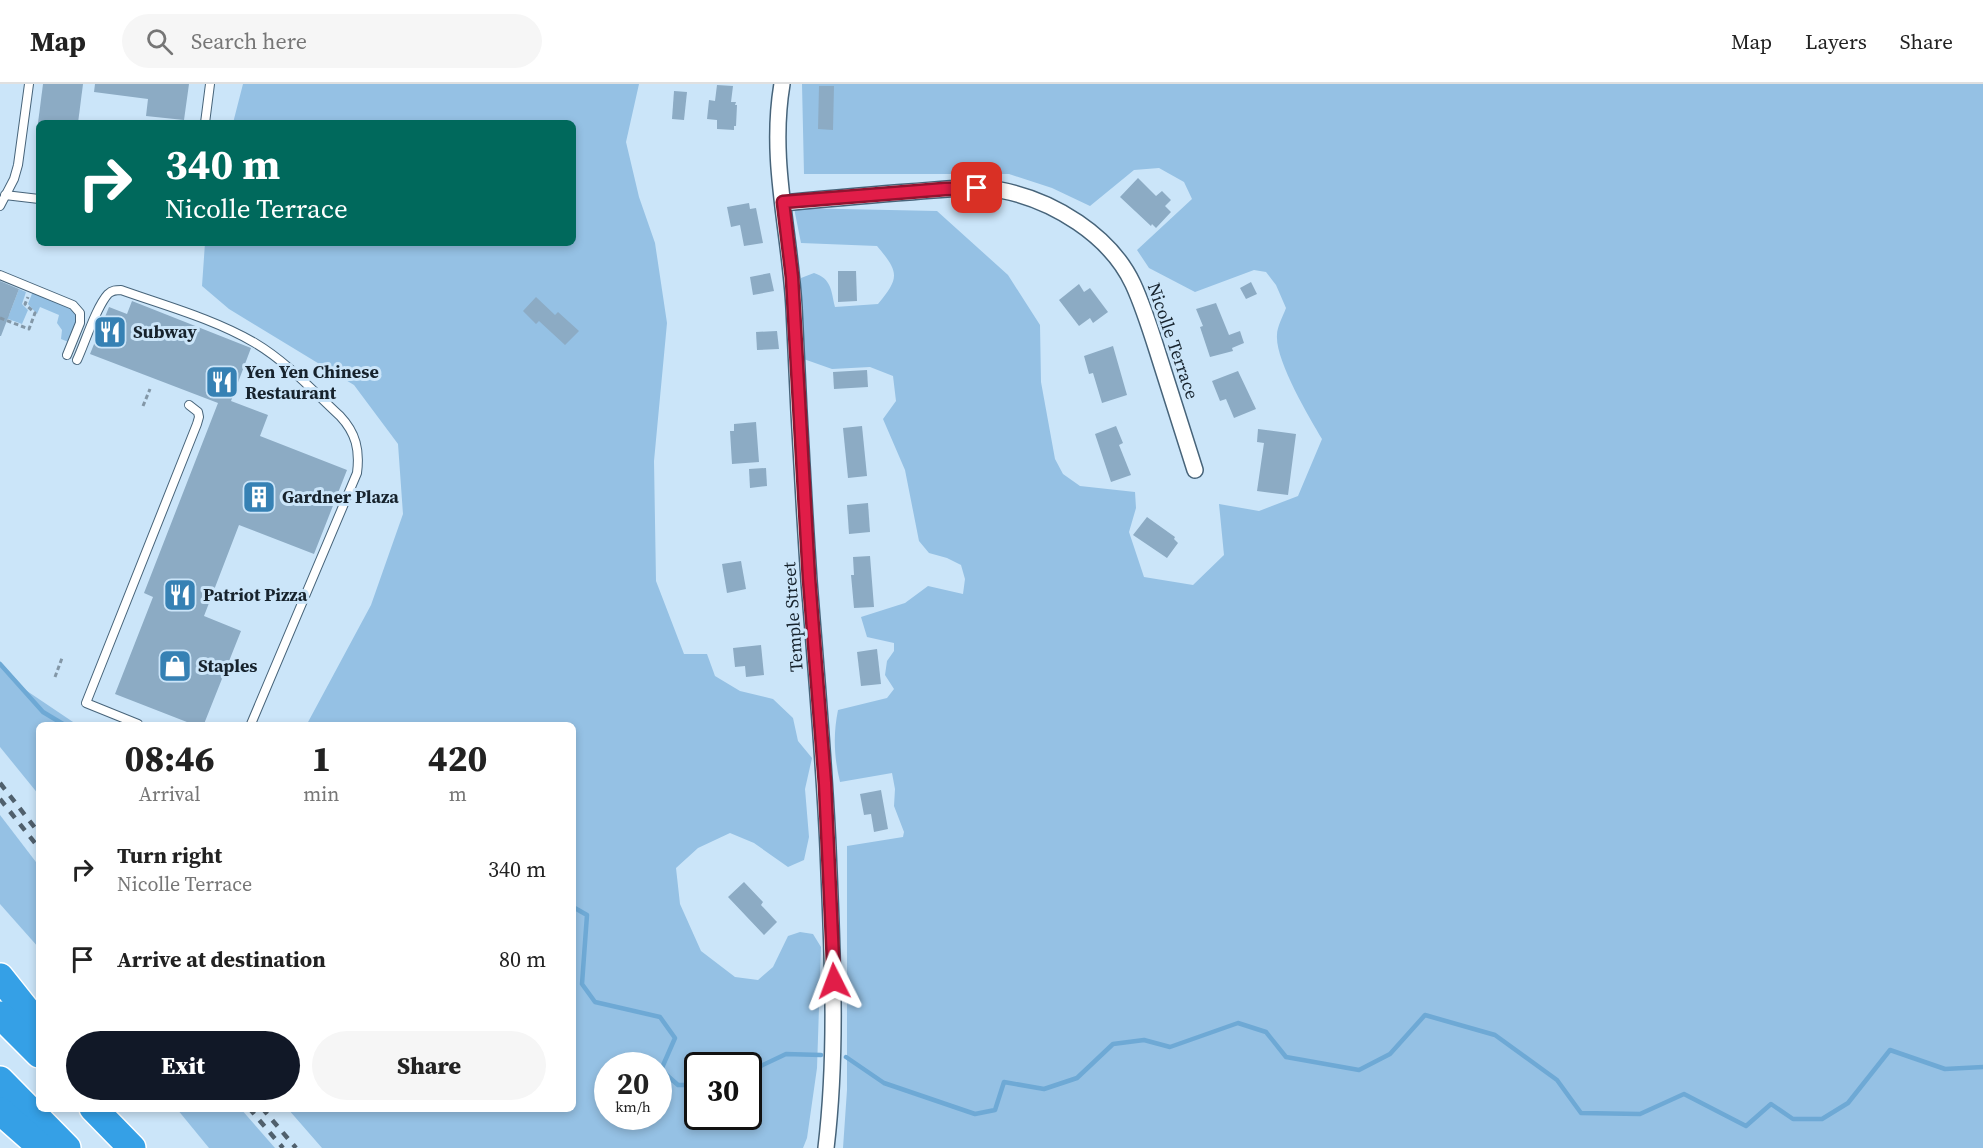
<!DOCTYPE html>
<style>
:root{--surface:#fff;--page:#f6f6f6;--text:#222;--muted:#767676;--line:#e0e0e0;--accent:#111827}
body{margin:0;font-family:"Source Serif 4",serif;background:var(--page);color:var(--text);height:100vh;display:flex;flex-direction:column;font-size:22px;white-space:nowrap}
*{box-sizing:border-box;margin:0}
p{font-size:20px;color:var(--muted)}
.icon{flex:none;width:33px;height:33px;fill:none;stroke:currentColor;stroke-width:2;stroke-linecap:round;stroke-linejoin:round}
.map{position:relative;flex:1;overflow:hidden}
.sheet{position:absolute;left:36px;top:638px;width:540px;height:390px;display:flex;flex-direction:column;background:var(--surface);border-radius:9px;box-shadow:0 3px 9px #0003}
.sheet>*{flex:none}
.banner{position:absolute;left:36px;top:36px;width:540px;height:126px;border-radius:9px;box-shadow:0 3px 9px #0003;background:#00695c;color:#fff;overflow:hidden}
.speed{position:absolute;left:594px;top:968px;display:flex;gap:12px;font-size:30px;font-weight:700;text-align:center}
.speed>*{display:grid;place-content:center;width:78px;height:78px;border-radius:50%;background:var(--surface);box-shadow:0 3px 9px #0003;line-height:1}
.speed small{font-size:15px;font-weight:400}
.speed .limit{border:3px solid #111;border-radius:9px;background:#fff;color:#111}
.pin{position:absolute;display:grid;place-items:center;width:51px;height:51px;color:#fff;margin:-26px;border-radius:12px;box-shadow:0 3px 9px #0006}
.me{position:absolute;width:66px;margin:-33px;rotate:357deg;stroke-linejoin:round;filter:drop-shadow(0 0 4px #0008)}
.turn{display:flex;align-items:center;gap:21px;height:126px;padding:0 30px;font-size:27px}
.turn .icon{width:78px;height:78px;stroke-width:2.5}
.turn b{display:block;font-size:42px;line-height:51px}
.eta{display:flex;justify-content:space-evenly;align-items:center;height:102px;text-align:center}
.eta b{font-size:36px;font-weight:800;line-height:42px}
.primary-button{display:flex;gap:12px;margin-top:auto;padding:12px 30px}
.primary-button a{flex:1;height:69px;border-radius:36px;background:var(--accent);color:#fff;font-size:24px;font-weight:800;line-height:69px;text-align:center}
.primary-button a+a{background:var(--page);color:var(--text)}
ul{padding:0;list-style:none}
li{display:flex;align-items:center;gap:18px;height:90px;padding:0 30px}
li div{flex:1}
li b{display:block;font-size:22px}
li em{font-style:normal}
header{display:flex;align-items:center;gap:36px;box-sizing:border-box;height:84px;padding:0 30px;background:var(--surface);border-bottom:2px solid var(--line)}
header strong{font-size:28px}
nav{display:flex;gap:33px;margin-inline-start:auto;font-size:21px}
.search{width:420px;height:54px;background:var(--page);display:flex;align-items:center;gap:15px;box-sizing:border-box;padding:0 21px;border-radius:33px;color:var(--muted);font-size:22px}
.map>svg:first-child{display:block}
.green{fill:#95c1e4;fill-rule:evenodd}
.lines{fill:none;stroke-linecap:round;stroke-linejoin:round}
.stream{stroke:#6ea9d5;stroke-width:4.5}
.building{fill:#8cabc4}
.service-casing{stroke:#47647a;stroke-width:10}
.minor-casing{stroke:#47647a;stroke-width:18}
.motorway-casing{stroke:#fff;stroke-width:30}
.path{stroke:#8397a7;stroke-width:3;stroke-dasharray:4.5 3;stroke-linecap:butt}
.service{stroke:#fff;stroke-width:8}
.minor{stroke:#fff;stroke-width:15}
.motorway{stroke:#35a0e6;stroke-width:27}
.rail{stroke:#50606d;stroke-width:4.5;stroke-dasharray:8 8;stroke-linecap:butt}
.route-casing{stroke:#92132f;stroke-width:15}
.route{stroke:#e11d48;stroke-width:10}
.labels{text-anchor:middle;stroke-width:6;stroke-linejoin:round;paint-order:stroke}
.poi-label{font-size:18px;font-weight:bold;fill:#17232d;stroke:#cbe5f9;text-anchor:start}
.street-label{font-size:18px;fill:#17232d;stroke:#cbe5f9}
</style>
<header>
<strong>Map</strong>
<div class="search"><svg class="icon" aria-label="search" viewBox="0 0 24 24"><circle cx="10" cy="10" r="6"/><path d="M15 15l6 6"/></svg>Search here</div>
<nav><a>Map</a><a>Layers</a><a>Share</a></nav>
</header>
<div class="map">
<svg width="1983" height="1064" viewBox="0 0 1983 1064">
<rect width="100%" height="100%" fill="#cbe5f9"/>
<!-- green -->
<g class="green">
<path d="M243,0H639L626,58L639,113L655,159L667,239L654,377L656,497L684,570H707L715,592L740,607L773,615L793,634L798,657L812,674L805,705L809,753L804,776L788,783L754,759L730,749L698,764L676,784L680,820L701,867L735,893L758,896L773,883L788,852L800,848L813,850L821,863L817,984L807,1054L803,1064H322L288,1025L573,1024V640H307L371,521L403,430L398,360L354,301L229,225L202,202L205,159H573V39H233ZM608,981H658V1032H608ZM698,981H748V1032H698Z"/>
<path d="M802,0H1983V1064H843L847,1006V762L903,753L904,748L894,722L895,705L892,689L840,698C834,673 833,651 838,626L887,614L894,605L885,591L887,577L894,567V559L867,553L861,533L905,519L928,502L963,510L965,495L961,481L947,474L929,469L919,457L905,386L883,335L896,317L893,292L870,283L832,285L798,273L801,194L814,189C832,195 831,207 835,223L878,220C899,194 900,189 877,162L801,159L794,124L937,127L1008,191L1040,241L1041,298L1055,375L1063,390L1080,402L1135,408L1136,424L1129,448L1144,493L1193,501L1224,471L1219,420L1259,427L1298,412L1322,355C1309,333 1275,276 1277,251C1277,243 1283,232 1286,224L1276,201L1266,188L1254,186L1195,208L1149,184L1137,166L1192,115L1184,98L1159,84L1134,86L1090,122L1052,104L1009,90H804Z"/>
<polygon points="19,205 26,208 22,220 28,226 22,240 0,232 0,228 9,231"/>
<polygon points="33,207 69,221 79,231 71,259 61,255 62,246 57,239 59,231 40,223 37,230 28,220"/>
<polygon points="0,579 24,605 76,640 39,640 39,711 0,663"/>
<polygon points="0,731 39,782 39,864 0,820"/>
<polygon points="177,1025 241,1025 275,1064 209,1064"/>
</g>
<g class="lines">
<!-- stream -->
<g class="stream">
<polyline points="0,580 43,628 63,640"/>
<polyline points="573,823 587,831 582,900 595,918 660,933 675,954 661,986 678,1001 698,1001"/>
<polyline points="846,973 884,999 975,1030 995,1026 1004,998 1044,1005 1077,994 1113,960 1144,956 1170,963 1238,939 1266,948 1286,973 1359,986 1390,970 1425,931 1495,951 1557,996 1581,1029 1640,1030 1684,1010 1746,1042 1771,1020 1793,1035 1822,1035 1848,1019 1890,966 1945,985 1983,983"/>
<polyline points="748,988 786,970 821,971"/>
</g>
</g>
<!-- building -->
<g class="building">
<polygon points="43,0 83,0 78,39 38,39"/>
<polygon points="95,0 189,0 184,36 146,32 148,15 94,8"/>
<polygon points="717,1 733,2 731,18 736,18 735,21 737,21 736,42 734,42 734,46 717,45 717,36 707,35 709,16 715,17"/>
<polygon points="819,2 834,2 833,46 818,45"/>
<polygon points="674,7 687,8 684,36 672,35"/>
<polygon points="1138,94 1156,112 1162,107 1171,116 1165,122 1171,128 1156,144 1152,140 1151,142 1120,113"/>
<polygon points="749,119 750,125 756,124 763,159 744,162 740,141 731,143 727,123"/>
<polygon points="838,187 856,187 857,217 838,218"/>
<polygon points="770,189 774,207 753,211 750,193"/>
<polygon points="0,197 19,205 1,252 0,252"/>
<polygon points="1251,198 1257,210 1246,215 1240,204"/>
<polygon points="1079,200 1084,208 1090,204 1108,228 1093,239 1090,234 1079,242 1059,216"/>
<polygon points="536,213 555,231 558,228 579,247 565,261 539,237 536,240 523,227"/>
<polygon points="132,217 251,264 231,317 268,331 260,352 347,386 314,470 239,441 204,532 241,547 204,640 192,640 115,610 153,513 144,509 218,319 90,270 109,223 127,230"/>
<polygon points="1216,219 1229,251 1240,247 1244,259 1232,264 1233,267 1210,273 1200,243 1203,242 1196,225"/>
<polygon points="777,247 779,265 757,266 756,248"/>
<polygon points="1113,262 1127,311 1102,319 1093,289 1089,290 1084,272"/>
<polygon points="867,286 868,303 834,305 833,288"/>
<polygon points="1238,287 1256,325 1234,334 1226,315 1220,317 1212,297"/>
<polygon points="756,338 759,378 732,380 730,347 734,347 734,340"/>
<polygon points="862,342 867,392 848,394 843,344"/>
<polygon points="1116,342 1123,359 1119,361 1131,391 1111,398 1095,350"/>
<polygon points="1258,345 1296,350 1288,411 1257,407 1264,359 1257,358"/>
<polygon points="766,384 767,402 750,404 749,385"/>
<polygon points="868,419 870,448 849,450 847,421"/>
<polygon points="1147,433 1175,453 1174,455 1178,459 1167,474 1133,451"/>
<polygon points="870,472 874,523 854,524 851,491 854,491 853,473"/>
<polygon points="741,477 746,505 727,509 722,480"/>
<polygon points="761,561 764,591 746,593 745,582 735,583 733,564"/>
<polygon points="877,565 881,600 861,602 857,568"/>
<polygon points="881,706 888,745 874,748 871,730 864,731 860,710"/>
<polygon points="744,798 763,818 761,821 777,838 764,851 728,813"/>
</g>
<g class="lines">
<defs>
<g id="service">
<polyline points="205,39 210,0"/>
<polyline points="5,111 39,115"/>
<polyline points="0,122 14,95 18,81 29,0"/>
<polyline points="0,191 73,221 80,229 80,239 67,271"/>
<path d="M77,276C85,259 96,223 108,210C112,206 116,206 121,206C166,222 214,235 255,259C287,278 313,307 340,332C356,349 360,366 357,389L251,640"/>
<polyline points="138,640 86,619 197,340 199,333 198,328 189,321"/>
</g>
<g id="minor">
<path d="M782,0C769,77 790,147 794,224C798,315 803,406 809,497C816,586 824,675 828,764C832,864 838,964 826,1064"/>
<path d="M783,119C825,115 867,111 909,108C939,106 971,101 1000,106C1053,116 1110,151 1133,200C1145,226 1153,254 1162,282C1173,316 1184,351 1195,386"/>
</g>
<g id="motorway">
<polyline points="0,893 39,942"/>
<polyline points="0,931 39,970"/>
<polyline points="0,996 67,1064"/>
<polyline points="93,1024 132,1064"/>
<polyline points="0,1027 42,1064"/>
</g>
</defs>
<!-- service casing -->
<use href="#service" class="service-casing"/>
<!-- minor casing -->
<use href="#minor" class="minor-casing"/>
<!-- motorway casing -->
<use href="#motorway" class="motorway-casing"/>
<!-- path -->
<g class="path">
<polyline points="0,234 29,245 35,229 25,220 28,213"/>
<polyline points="143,322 150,305"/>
<polyline points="55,593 62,574"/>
</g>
<!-- service -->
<use href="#service" class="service"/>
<!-- minor -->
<use href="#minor" class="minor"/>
<!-- motorway -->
<use href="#motorway" class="motorway"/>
<!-- rail -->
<g class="rail">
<polyline points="0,699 39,749"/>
<polyline points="0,715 39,764"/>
<polyline points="249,1024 283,1064"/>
<polyline points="262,1024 296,1064"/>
</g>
</g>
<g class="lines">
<defs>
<polyline id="route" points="834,897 825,699 809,494 792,193 783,118 945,105 977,104"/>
</defs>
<!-- route casing -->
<use href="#route" class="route-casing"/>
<!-- route -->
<use href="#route" class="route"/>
</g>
<!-- icons -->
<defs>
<symbol id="restaurant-square" viewBox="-11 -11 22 22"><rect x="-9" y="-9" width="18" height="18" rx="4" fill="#3681b4" stroke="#cbe5f9"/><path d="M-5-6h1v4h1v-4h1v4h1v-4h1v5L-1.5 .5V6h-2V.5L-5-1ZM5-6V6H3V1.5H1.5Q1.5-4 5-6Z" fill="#fff"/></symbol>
<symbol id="building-square" viewBox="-11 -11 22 22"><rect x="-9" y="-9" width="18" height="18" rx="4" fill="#3681b4" stroke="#cbe5f9"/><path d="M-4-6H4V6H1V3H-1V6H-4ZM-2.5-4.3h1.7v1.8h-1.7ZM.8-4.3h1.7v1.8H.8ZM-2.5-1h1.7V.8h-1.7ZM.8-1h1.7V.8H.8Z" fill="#fff"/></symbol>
<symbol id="shop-square" viewBox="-11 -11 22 22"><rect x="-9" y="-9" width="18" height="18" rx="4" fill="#3681b4" stroke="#cbe5f9"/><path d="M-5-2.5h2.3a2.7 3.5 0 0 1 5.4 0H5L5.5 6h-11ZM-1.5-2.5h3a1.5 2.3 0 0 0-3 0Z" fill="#fff"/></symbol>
</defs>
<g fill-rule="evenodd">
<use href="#restaurant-square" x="91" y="229" width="38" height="38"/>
<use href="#restaurant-square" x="203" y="279" width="38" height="38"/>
<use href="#building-square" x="240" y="394" width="38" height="38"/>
<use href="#restaurant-square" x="161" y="492" width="38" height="38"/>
<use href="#shop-square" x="156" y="563" width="38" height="38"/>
</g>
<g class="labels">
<!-- poi labels -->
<g class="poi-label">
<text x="133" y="254">Subway</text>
<text x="245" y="294">Yen Yen Chinese<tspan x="245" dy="21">Restaurant</tspan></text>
<text x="282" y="419">Gardner Plaza</text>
<text x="203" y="517">Patriot Pizza</text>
<text x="198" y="588">Staples</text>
</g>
<!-- street labels -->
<g class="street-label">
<text transform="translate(1173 257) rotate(71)" y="6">Nicolle Terrace</text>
<text transform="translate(793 533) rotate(-94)" y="6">Temple Street</text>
</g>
</g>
</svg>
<div class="speed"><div>20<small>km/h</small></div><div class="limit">30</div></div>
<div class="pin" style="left:977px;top:104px;background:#d93025"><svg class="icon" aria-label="arrive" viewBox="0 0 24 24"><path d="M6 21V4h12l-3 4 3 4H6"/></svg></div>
<svg class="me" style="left:834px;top:897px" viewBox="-20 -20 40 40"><path d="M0-17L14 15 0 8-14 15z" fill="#e11d48" stroke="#fff" stroke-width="4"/></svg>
<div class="banner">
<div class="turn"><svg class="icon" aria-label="right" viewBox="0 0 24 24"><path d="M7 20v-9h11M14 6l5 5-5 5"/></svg><div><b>340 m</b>Nicolle Terrace</div></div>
</div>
<section class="sheet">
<div class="eta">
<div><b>08:46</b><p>Arrival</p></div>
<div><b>1</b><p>min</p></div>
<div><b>420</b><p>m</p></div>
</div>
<ul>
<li><svg class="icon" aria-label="right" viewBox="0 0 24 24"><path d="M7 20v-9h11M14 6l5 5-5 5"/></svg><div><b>Turn right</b><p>Nicolle Terrace</p></div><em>340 m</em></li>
<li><svg class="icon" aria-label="arrive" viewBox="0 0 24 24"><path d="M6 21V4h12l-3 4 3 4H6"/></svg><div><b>Arrive at destination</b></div><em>80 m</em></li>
</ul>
<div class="primary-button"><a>Exit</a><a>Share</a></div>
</section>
</div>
